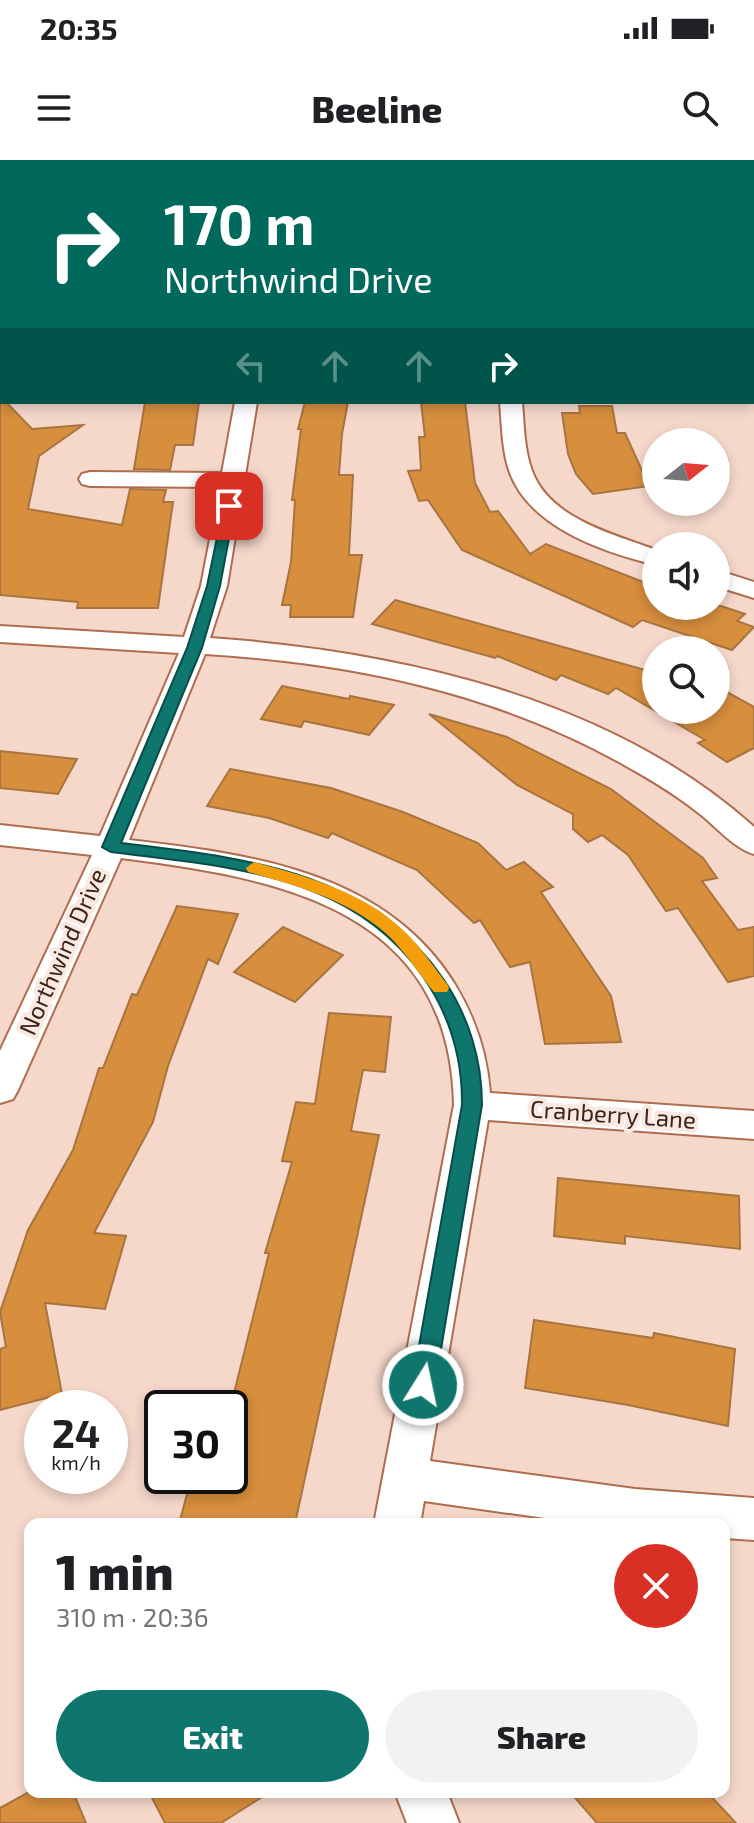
<!DOCTYPE html>
<meta charset="utf-8">
<style>
:root{--surface:#fff;--page:#f2f2f2;--text:#202124;--muted:#757577;--accent:#0f766e}
body{margin:0;font-family:"Exo 2",sans-serif;background:var(--page);color:var(--text);height:100vh;display:flex;flex-direction:column;font-size:30px;white-space:nowrap}
*{box-sizing:border-box;margin:0}
p{font-size:26px;color:var(--muted)}
.icon{flex:none;width:44px;height:44px;fill:none;stroke:currentColor;stroke-width:2;stroke-linecap:round;stroke-linejoin:round}
.map{position:relative;flex:1;overflow:hidden}
.panel{position:absolute;left:24px;top:1358px;width:706px;height:280px;display:flex;flex-direction:column;background:var(--surface);border-radius:16px;box-shadow:0 4px 12px #0003}
.panel>*{flex:none}
.banner{position:absolute;left:0px;top:0px;width:754px;height:244px;box-shadow:0 4px 12px #0003;background:#00695c;color:#fff;overflow:hidden}
.needle{width:52px;rotate:73deg}
.tools{position:absolute;left:642px;top:268px;display:grid;gap:16px}
.tools a{display:grid;place-items:center;width:88px;height:88px;border-radius:50%;background:var(--surface);box-shadow:0 4px 12px #0003;font-size:40px}
.speed{position:absolute;left:24px;top:1230px;display:flex;gap:16px;font-size:40px;font-weight:700;text-align:center}
.speed>*{display:grid;place-content:center;width:104px;height:104px;border-radius:50%;background:var(--surface);box-shadow:0 4px 12px #0003;line-height:1}
.speed small{font-size:20px;font-weight:400}
.speed .limit{border:4px solid #111;border-radius:12px;background:#fff;color:#111}
.pin{position:absolute;display:grid;place-items:center;width:68px;height:68px;color:#fff;margin:-34px;border-radius:16px;box-shadow:0 4px 12px #0006}
.me{position:absolute;width:88px;margin:-44px;rotate:10deg;stroke-linejoin:round;filter:drop-shadow(0 0 6px #0008)}
.turn{display:flex;align-items:center;gap:28px;height:168px;padding:0 32px;font-size:36px}
.turn .icon{width:104px;height:104px;stroke-width:2.5}
.turn b{display:block;font-size:56px;line-height:68px}
.lanes{display:flex;align-items:center;height:76px;padding:0 32px;background:#0003;justify-content:center;gap:40px;direction:ltr}
.lanes .off{opacity:.35}
.round{display:grid;place-items:center;flex:none;width:84px;height:84px;border-radius:42px;background:var(--page)}
.overview{display:flex;align-items:center;justify-content:space-between;height:136px;padding:0 32px}
h1{font-size:48px;font-weight:800;line-height:60px}
.primary-button{display:flex;gap:16px;margin-top:auto;padding:16px 32px}
.primary-button a{flex:1;height:92px;border-radius:48px;background:var(--accent);color:#fff;font-size:32px;font-weight:800;line-height:92px;text-align:center}
.primary-button a+a{background:var(--page);color:var(--text)}
.status{display:flex;justify-content:space-between;align-items:center;height:56px;padding:0 40px;background:var(--surface);direction:ltr}
.status svg{height:22px;fill:currentColor}
header{display:flex;justify-content:space-between;align-items:center;height:104px;padding:0 32px;background:var(--surface);font-size:36px;font-weight:800}
.map>svg:first-child{display:block}
.building{fill:#d78e3d;stroke:#a87541;stroke-width:2}
.lines{fill:none;stroke-linecap:round;stroke-linejoin:round}
.minor-casing{stroke:#ae6d4f;stroke-width:4}
.minor{fill:#fff;fill-rule:evenodd}
.route{fill:#0f766e;stroke:#0a4d48;stroke-width:2}
.slow{fill:#f59e0b}
.labels{text-anchor:middle;stroke-width:8;stroke-linejoin:round;paint-order:stroke}
.street-label{font-size:24px;fill:#3f2317;stroke:#f8e9e3}
</style>
<div class="status"><b>20:35</b><svg viewBox="0 0 49 12"><path d="M0 12V9h3v3zM5 12V6h3v6zM10 12V3h3v9zM15 12V0h3v12zM26 1h20v11H26zM47 4h2v5h-2z"/></svg></div>
<header><svg class="icon" aria-label="menu" viewBox="0 0 24 24"><path d="M4 6h16M4 12h16M4 18h16"/></svg>Beeline<svg class="icon" aria-label="search" viewBox="0 0 24 24"><circle cx="10" cy="10" r="6"/><path d="M15 15l6 6"/></svg></header>
<div class="map">
<svg width="754" height="1663" viewBox="0 0 754 1663">
<rect width="100%" height="100%" fill="#f6d8cb"/>
<!-- building -->
<g class="building">
<polygon points="0,236 2,242 6,242 32,269 83,265 39,296 28,349 122,365 130,329 166,330 163,342 173,342 158,448 77,448 78,442 0,435"/>
<polygon points="145,242 199,242 193,285 175,285 170,310 134,309"/>
<polygon points="305,242 348,242 342,274 339,315 353,315 349,395 362,395 353,457 290,457 291,445 282,445 291,402 295,340 292,340 301,269 298,269"/>
<polygon points="421,242 465,242 475,323 490,352 498,351 530,394 546,384 656,427 656,446 721,446 745,454 737,461 754,467 732,490 642,460 633,467 462,390 428,340 419,341 408,311 421,310 419,277 425,277"/>
<polygon points="579,246 612,246 617,273 625,273 649,326 593,334 576,314 568,294 562,253 580,253"/>
<polygon points="395,440 656,513 656,550 716,550 716,526 754,547 754,588 727,602 698,583 705,580 616,528 608,534 561,515 556,520 497,496 495,498 372,464"/>
<polygon points="282,526 349,539 350,536 394,545 369,575 304,561 301,567 261,559"/>
<polygon points="429,554 507,577 611,629 703,698 717,718 702,721 738,770 754,767 754,816 728,822 678,748 666,751 628,695 602,675 588,682 573,669 573,654 517,625"/>
<polygon points="0,591 77,599 58,634 0,628"/>
<polygon points="230,609 331,628 403,652 478,683 506,710 524,702 553,727 541,732 611,836 621,882 545,884 530,802 510,807 480,760 474,763 417,710 332,673 328,678 269,658 207,646"/>
<polygon points="177,746 238,754 218,804 208,799 168,906 153,962 94,1073 126,1076 105,1149 45,1143 62,1234 0,1250 0,1189 6,1187 0,1152 28,1070 73,990 99,908 103,908 132,834 137,835"/>
<polygon points="283,767 343,795 295,842 234,812"/>
<polygon points="329,853 391,857 385,912 363,910 351,971 379,975 295,1364 179,1364 190,1323 230,1329 230,1249 269,1093 265,1093 292,1002 282,1001 296,942 315,944"/>
<polygon points="558,1018 739,1036 740,1089 625,1076 625,1084 554,1076"/>
<polygon points="534,1160 653,1178 654,1173 735,1189 728,1266 628,1245 525,1228"/>
<polygon points="29,1632 73,1632 86,1663 0,1663 0,1648"/>
<polygon points="149,1632 270,1632 221,1663 165,1663"/>
<polygon points="570,1632 707,1632 736,1663 597,1663"/>
</g>
<g class="lines">
<defs>
<g id="minor">
<polygon points="427,0 447,0 426,2"/>
<rect x="0" y="90" width="2" height="10"/>
<polygon points="754,109 754,121 752,122 752,110"/>
<rect x="752" y="188" width="2" height="13"/>
<rect x="0" y="198" width="2" height="12"/>
<path d="M235,242H257L227,426L210,478C397,491 611,538 754,667V694C733,688 714,664 696,651C672,632 646,617 619,602C490,531 350,503 205,494L129,680C249,694 384,711 454,823C475,857 487,893 490,933L754,951V979L488,960L430,1301L635,1329L754,1338V1380L724,1378V1364H587L424,1341L420,1364H374L454,945C450,748 279,718 121,698L18,930L13,939L0,943V891L92,695L0,685V665L100,676L179,493L0,482V466L184,477L201,426L220,327L90,326L82,324L79,319L82,314L90,312L222,313Z"/>
<path d="M500,242H522C524,265 524,289 532,311C550,359 613,374 656,390V405C603,392 528,367 509,310C502,289 502,265 500,242Z"/>
<polygon points="716,410 754,422 754,438 716,426"/>
<polygon points="395,1632 447,1632 459,1663 407,1663"/>
</g>
</defs>
<!-- minor casing -->
<use href="#minor" class="minor-casing"/>
<!-- minor -->
<use href="#minor" class="minor"/>
</g>
<!-- route -->
<path class="route" d="M224,344L235,346L220,426L202,488L121,683C243,698 369,709 444,820C469,857 482,901 482,945L435,1225L431,1232L423,1235L415,1232L412,1225L462,945C463,849 405,768 315,732C251,706 179,701 111,692L102,687L187,488L207,426Z"/>
<!-- slow -->
<path class="slow" d="M254,702C305,716 365,732 404,771C420,786 433,806 447,824L449,828L447,832H434C420,815 407,795 392,779C354,741 298,726 248,712L246,708Z"/>
<g class="labels">
<!-- street labels -->
<g class="street-label">
<text transform="translate(63 792) rotate(-66)" y="8">Northwind Drive</text>
<text transform="translate(613 955) rotate(4)" y="8">Cranberry Lane</text>
</g>
</g>
</svg>
<div class="tools">
<a><svg class="needle" viewBox="-14 -14 28 28"><path d="M0-13l5 13h-10z" fill="#e53935"/><path d="M0 13l5-13h-10z" fill="#757577"/></svg></a>
<a><svg class="icon" aria-label="sound" viewBox="0 0 24 24"><path d="M4 9h4l5-4v14l-5-4H4zM17 9q2 3 0 6"/></svg></a>
<a><svg class="icon" aria-label="search" viewBox="0 0 24 24"><circle cx="10" cy="10" r="6"/><path d="M15 15l6 6"/></svg></a>
</div>
<div class="speed"><div>24<small>km/h</small></div><div class="limit">30</div></div>
<div class="pin" style="left:229px;top:346px;background:#d93025"><svg class="icon" aria-label="arrive" viewBox="0 0 24 24"><path d="M6 21V4h12l-3 4 3 4H6"/></svg></div>
<svg class="me" style="left:423px;top:1225px" viewBox="-20 -20 40 40"><circle r="17" fill="#0f766e" stroke="#fff" stroke-width="3"/><path d="M0-11L8 9 0 5-8 9z" fill="#fff"/></svg>
<div class="banner">
<div class="turn"><svg class="icon" aria-label="right" viewBox="0 0 24 24"><path d="M7 20v-9h11M14 6l5 5-5 5"/></svg><div><b>170 m</b>Northwind Drive</div></div>
<div class="lanes"><svg class="icon off" aria-label="left" viewBox="0 0 24 24"><path d="M17 20v-9H6M10 6l-5 5 5 5"/></svg><svg class="icon off" aria-label="ahead" viewBox="0 0 24 24"><path d="M12 20V5M6 11l6-6 6 6"/></svg><svg class="icon off" aria-label="ahead" viewBox="0 0 24 24"><path d="M12 20V5M6 11l6-6 6 6"/></svg><svg class="icon" aria-label="right" viewBox="0 0 24 24"><path d="M7 20v-9h11M14 6l5 5-5 5"/></svg></div>
</div>
<section class="panel">
<div class="overview"><div><h1>1 min</h1><p>310 m · 20:36</p></div><a class="round" style="background:#d93025;color:#fff"><svg class="icon" aria-label="close" viewBox="0 0 24 24"><path d="M6 6l12 12M18 6L6 18"/></svg></a></div>
<div class="primary-button"><a>Exit</a><a>Share</a></div>
</section>
</div>
